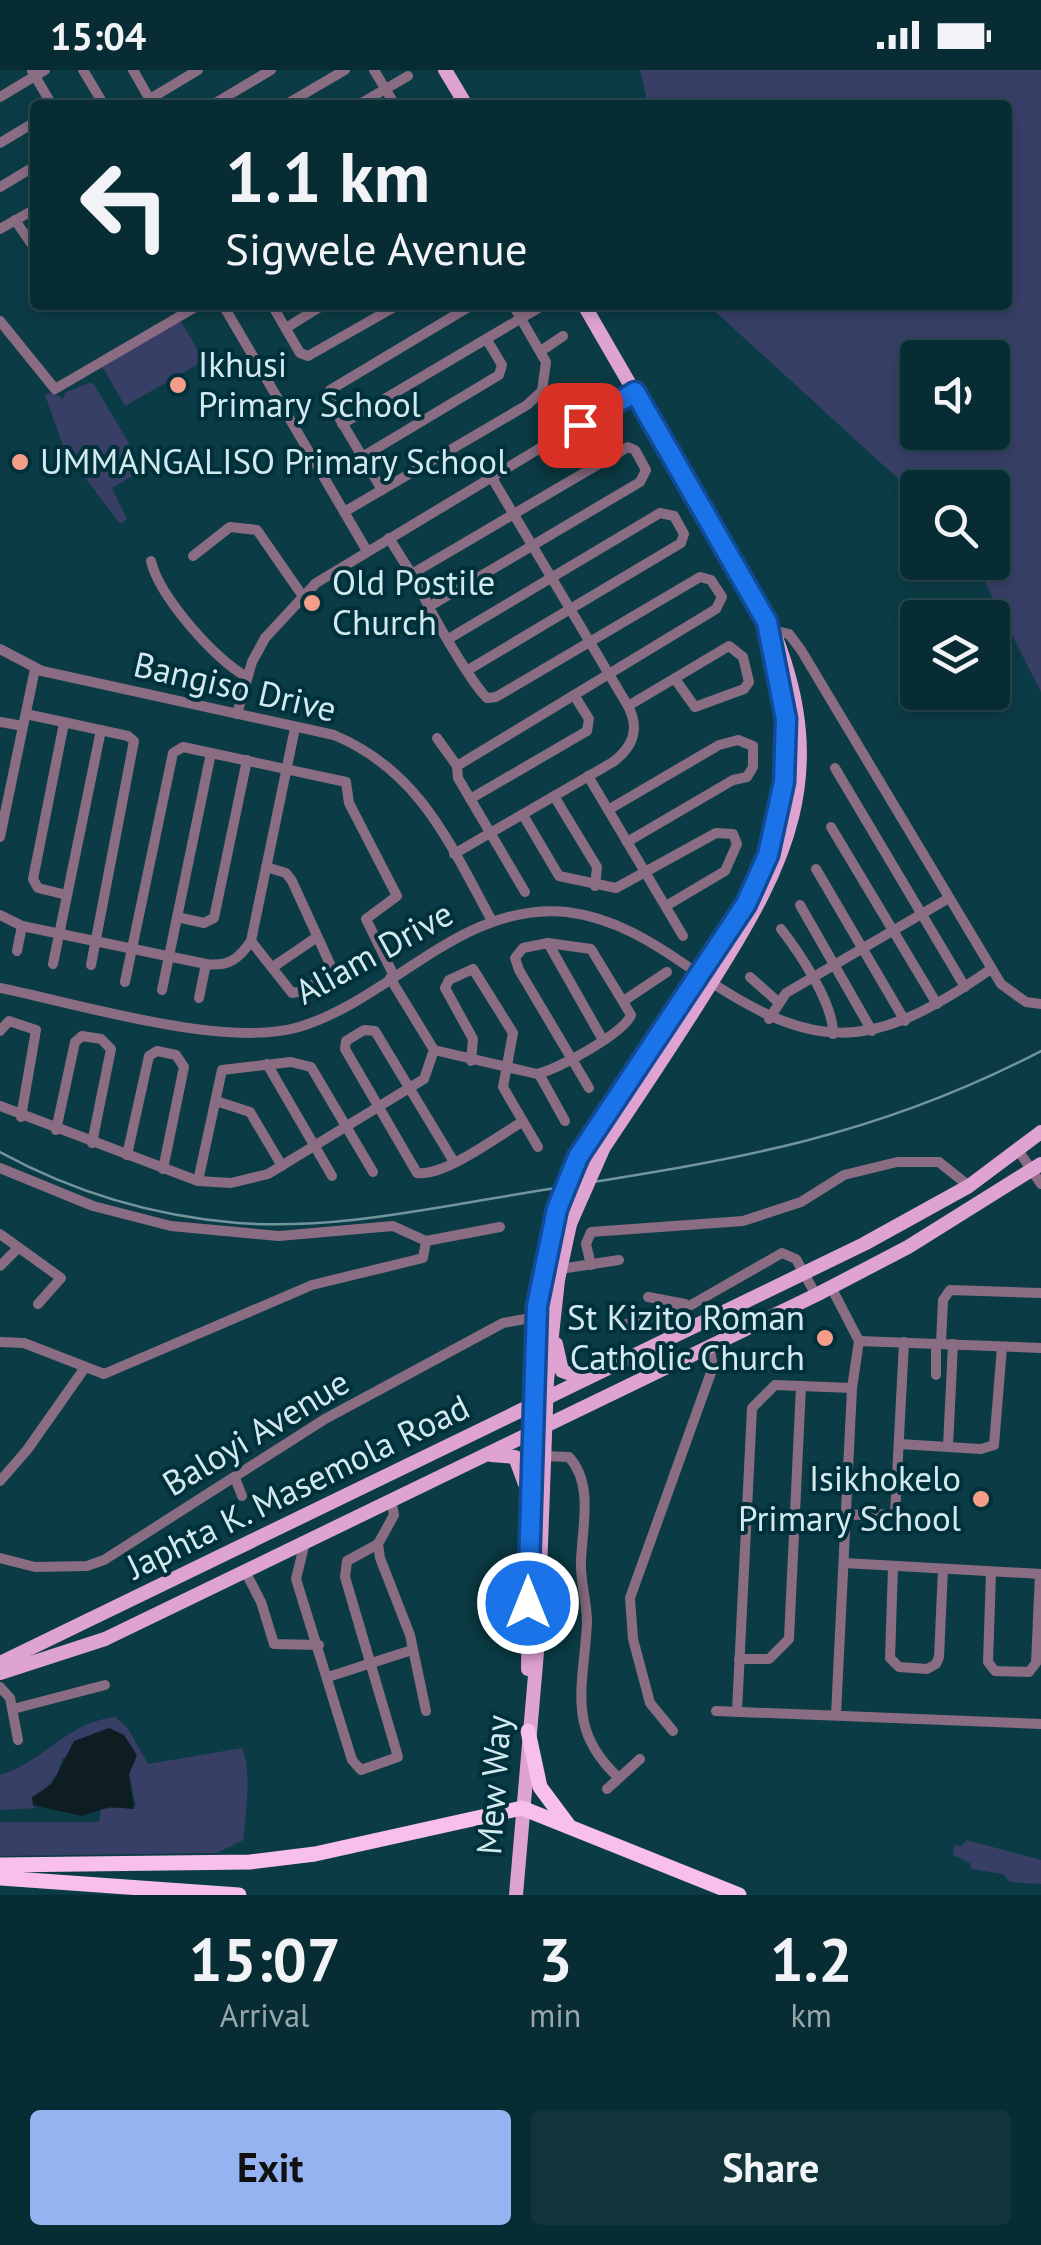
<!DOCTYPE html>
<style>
:root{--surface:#082c33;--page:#11343b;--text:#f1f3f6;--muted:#98a7ac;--line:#29484e;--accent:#95b2f1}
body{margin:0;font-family:"PT Sans",sans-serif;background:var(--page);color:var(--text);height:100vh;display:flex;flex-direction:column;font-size:38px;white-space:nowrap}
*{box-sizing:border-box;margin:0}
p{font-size:32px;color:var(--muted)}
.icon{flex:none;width:55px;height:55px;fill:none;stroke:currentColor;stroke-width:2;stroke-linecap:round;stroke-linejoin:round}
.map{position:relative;height:1825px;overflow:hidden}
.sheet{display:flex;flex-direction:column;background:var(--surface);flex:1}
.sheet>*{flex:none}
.hud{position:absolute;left:30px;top:30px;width:982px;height:210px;border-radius:10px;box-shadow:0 5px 15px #0003,0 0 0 2px var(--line);background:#082c33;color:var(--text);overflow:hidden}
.fabs{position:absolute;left:900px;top:270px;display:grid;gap:20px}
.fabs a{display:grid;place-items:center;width:110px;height:110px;border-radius:10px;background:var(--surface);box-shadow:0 5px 15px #0003,0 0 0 2px var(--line);font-size:50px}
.pin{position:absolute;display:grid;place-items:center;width:85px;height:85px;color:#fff;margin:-42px;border-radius:20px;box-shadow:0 5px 15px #0006}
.me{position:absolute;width:110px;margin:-55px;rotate:0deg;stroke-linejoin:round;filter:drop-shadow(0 0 8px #0008)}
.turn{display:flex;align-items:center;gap:35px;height:210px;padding:0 30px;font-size:45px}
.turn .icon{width:130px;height:130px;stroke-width:2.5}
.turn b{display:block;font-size:70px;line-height:85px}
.eta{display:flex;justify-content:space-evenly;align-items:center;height:170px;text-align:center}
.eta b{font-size:60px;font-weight:700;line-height:70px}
.action{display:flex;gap:20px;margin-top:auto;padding:20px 30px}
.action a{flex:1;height:115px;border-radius:10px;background:var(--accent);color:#111;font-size:40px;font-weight:700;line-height:115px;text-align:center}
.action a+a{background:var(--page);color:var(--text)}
.status{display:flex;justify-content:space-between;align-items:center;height:70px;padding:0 50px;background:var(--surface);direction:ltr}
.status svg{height:28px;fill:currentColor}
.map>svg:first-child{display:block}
.green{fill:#373f67;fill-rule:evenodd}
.water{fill:#0e1d21}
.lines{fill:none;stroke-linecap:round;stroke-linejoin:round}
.minor{stroke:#8a6d83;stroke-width:10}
.major{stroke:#dfa3d2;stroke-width:14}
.highway{stroke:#f8bfeb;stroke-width:15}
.rail{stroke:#72959c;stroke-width:2.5}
.major-bridge{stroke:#dfa3d2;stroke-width:14}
.route-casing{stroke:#114b97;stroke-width:25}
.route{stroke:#1a73e8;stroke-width:18}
.poi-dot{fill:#f49e89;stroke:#00303a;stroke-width:4}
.labels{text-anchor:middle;stroke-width:8;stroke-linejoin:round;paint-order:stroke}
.poi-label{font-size:35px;fill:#d2e9ef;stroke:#00303a;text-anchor:start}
.street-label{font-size:35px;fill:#d2e9ef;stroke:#00303a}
</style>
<div class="status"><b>15:04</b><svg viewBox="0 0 49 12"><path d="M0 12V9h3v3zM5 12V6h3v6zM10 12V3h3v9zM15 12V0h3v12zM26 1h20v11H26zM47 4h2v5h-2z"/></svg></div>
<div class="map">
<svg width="1041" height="1825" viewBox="0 0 1041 1825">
<rect width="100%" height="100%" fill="#0b3b44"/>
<!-- green -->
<g class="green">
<path d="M640,0H1041V622L975,493L992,492V418H918L917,426L708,235H1008V35H648ZM918,288H992V362H918Z"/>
<polygon points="181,251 204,291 125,336 102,296"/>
<polygon points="89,313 94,314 144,399 112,418 127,449 120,454 65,381 45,325 53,322 63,329 66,322"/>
<path d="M115,1647L127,1657L148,1694L242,1678C252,1697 246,1747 243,1770L217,1783L0,1786V1752H99L101,1739L136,1736L129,1704L136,1689L62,1688L58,1703L32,1735L36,1738L0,1740V1705C44,1692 67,1652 115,1647Z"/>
<polygon points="966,1770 1041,1790 1041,1814 1010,1812 1003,1804 970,1799 971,1794 953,1785 954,1775 962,1776"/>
</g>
<!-- water -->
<polygon class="water" points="109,1658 124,1665 137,1685 129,1704 134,1739 109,1737 82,1746 33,1735 32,1727 52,1714 74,1671"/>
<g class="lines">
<!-- minor -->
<g class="minor">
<polyline points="83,0 104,35"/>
<polyline points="133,0 153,35"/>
<polyline points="374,0 395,35"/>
<polyline points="32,1 52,35"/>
<polyline points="0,27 45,0"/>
<polyline points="150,29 198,0"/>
<polyline points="212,35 271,0"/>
<polyline points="285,35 345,0"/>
<polyline points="358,35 408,6"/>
<polyline points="0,73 35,52"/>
<polyline points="0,117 35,96"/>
<polyline points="15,150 35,179"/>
<polyline points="0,159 35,139"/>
<polyline points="223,235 367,481"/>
<polyline points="272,235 300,283 308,286 398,235"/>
<polyline points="0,251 55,319 199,235"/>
<polyline points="286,258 323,235"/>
<polyline points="541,281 563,266"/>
<polyline points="342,354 542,236"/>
<polyline points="362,387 499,305 502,295 487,270"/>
<polyline points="382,420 331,334 330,320 472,235"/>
<polyline points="344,442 527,335 542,321 546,292 513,235"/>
<polyline points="389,468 414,508"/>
<polyline points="193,486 230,457 257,460 302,525"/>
<path d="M151,491C159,526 216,591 247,607"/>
<path d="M430,536L640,412L646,400L635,380L628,377L415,502C415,520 472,614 487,628L496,627L700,507L711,510L722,527L716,539L457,696L458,708L525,822"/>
<polyline points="770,560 789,564 801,580 1001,914 1026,932 1041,934"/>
<polyline points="450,568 660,443 674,446 684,464 681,473 468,600"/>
<path d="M0,579L42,601L334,665C420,701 450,774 492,851"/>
<polyline points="628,636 729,576 743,587 749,612 744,619 695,637 675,609"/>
<polyline points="26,644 128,666 134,671 91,895"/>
<polyline points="237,644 252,592 265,568 316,513 635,321"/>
<polyline points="0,652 23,656"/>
<polyline points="64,653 33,809 38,818 67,825"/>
<polyline points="437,668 457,696"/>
<polyline points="835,698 965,917"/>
<polyline points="588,706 683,866"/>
<polyline points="554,726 597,797 595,816"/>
<polyline points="470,729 587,661 589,649 574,625"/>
<polyline points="608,740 719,675 738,670 753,676 753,697 747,707 733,710 627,772"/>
<polyline points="523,745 559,806 616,818 716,763 733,764 737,774 725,801 666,836"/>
<polyline points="831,757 937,934"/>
<polyline points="0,767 35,599"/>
<path d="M454,784L613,692C633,677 640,659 628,636L492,408"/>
<polyline points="816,799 905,951"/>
<polyline points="800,835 872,961"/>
<path d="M0,845L22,856L206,894C228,897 239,889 251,871L295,658"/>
<polyline points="177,847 204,853 214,848 247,690"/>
<path d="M781,859C799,882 834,934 833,964"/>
<polyline points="251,871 292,923 304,921 329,903 330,894 292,811 286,803 266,797"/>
<polyline points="548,873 603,970"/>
<polyline points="17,881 22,856"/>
<polyline points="53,894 101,660"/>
<polyline points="273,897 317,867"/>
<polyline points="750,907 777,931"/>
<polyline points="125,912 173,683 183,677 346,712 349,733 397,826 366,849 394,906"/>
<path d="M0,918C79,934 225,979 299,957C392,929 462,831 567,842C614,848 651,871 690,898C812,983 868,985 991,899"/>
<polyline points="162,920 211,683"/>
<polyline points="199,928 206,894"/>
<polyline points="625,930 667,902"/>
<polyline points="769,949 786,923 949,828"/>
<polyline points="0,961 9,951 36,960 21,1047"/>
<path d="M434,980L537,1004C557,1000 624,963 631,945L591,879L548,873L523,878L515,888L519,900L589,1018"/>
<polyline points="471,991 473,969 445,918 449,910 473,899 513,963 503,1017 538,1077"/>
<polyline points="267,994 332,1106"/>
<polyline points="539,1004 565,1051"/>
<polyline points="216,1031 250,1042 282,1096"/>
<polyline points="0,1036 198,1111 231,1113 268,1104 424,1009 434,980 390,908"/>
<polyline points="56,1060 75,972 82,966 101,969 111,979 92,1073"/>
<polyline points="1018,1080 1041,1114"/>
<polyline points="127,1085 149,986 157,981 176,985 184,997 163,1099"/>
<path d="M454,1092L375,961L364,960L346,971L345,979L417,1103C444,1107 498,1066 522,1052"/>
<polyline points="0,1098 93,1136 171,1156 279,1166 393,1156 426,1171"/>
<polyline points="198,1111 222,1000 291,992 311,997 373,1102"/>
<polyline points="0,1164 61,1208 38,1234"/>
<polyline points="591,1195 586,1174 591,1162 743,1151 801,1132 844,1105 897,1092 939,1092 969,1116"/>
<polyline points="0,1196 18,1178"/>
<polyline points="560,1199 619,1190"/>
<polyline points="831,1217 859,1271"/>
<polyline points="648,1227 685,1234"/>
<polyline points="623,1255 691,1235 782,1183 796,1189 816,1225"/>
<polyline points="859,1271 1041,1278"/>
<polyline points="0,1272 24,1273 104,1304 312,1215 423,1188 426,1171 500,1157"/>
<polyline points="936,1274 936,1305"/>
<polyline points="941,1274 943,1230 950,1220 1041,1223"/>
<polyline points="899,1374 981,1379 994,1375 1002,1277"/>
<polyline points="948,1376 953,1274"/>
<path d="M545,1386L569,1387C594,1414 582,1458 581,1491C580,1512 587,1531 587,1552C584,1616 565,1659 619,1708"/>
<polyline points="235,1408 242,1426"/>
<polyline points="0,1411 27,1380 84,1299"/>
<polyline points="391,1429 394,1445 378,1474 380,1488 410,1565 426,1641"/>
<polyline points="846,1445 895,1444 904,1272"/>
<polyline points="305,1472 296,1509 352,1690 361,1700 398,1687 345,1507 347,1491 378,1474"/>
<polyline points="0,1488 35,1497 87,1496 104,1490 325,1349 503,1253 536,1247"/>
<polyline points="844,1493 1041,1504"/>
<polyline points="893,1497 890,1588 899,1597 927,1599 936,1594 939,1587 943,1499"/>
<polyline points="245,1501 261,1532 274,1574 319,1575"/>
<polyline points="991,1502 988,1592 995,1601 1029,1602 1036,1593 1040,1504"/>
<polyline points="739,1589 769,1589 789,1569 801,1316"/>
<polyline points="328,1607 412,1580"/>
<polyline points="0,1617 10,1628 18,1670"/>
<polyline points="13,1639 105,1615"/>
<polyline points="716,1641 1041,1654"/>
<polyline points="737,1641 752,1338 775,1315 852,1318"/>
<polyline points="836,1645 852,1318 859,1271"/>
<polyline points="673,1661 650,1633 633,1569 630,1528 713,1297 709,1276"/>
<polyline points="607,1719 640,1689"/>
</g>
<!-- major -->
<g class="major">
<polyline points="445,0 466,35"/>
<path d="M584,235L775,565C830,704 787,793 713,910C678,967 641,1022 604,1077"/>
<path d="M578,1087C678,942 819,790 778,601"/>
<polyline points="556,1274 562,1301 585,1309"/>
<polyline points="491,1385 515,1387 525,1414"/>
<polyline points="0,1593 864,1174 969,1116 1041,1062"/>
<polyline points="528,1599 532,1318 537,1236 553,1154"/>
<polyline points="0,1603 105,1569 816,1225 908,1177 1041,1094"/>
<polyline points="516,1825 537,1582 547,1311 558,1210 570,1154"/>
</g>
<!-- highway -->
<g class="highway">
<polyline points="528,1661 540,1717 569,1756"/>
<polyline points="0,1795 250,1792 315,1784 522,1738 739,1825"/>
<polyline points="0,1808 239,1825"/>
</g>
<!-- rail -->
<path class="rail" d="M0,1082C73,1122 155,1146 238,1153C335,1160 430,1138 525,1123C717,1092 865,1073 1041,981"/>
<!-- major-bridge -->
<g class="major-bridge">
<polyline points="553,1154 578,1087"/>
<polyline points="570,1154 604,1077"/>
</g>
</g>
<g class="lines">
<defs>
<polyline id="route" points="528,1533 537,1236 557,1139 578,1087 746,834 768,785 784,712 786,649 767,552 635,322 580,355"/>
</defs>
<!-- route casing -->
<use href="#route" class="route-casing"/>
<!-- route -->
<use href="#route" class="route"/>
</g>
<!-- markers -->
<g class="poi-dot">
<circle cx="178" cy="315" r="10"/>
<circle cx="20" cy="392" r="10"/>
<circle cx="312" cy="533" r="10"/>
<circle cx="825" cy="1268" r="10"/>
<circle cx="981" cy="1429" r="10"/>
</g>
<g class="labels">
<!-- poi labels -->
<g class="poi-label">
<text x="198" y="307">Ikhusi<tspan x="198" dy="40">Primary School</tspan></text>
<text x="40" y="404">UMMANGALISO Primary School</text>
<text x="332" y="525">Old Postile<tspan x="332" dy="40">Church</tspan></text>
<text x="805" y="1260" text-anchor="end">St Kizito Roman<tspan x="805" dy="40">Catholic Church</tspan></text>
<text x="961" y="1421" text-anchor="end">Isikhokelo<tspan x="961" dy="40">Primary School</tspan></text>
</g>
<!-- street labels -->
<g class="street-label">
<text transform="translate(235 617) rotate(13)" y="12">Bangiso Drive</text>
<text transform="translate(374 883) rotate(-29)" y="12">Aliam Drive</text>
<text transform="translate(256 1363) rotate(-31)" y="12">Baloyi Avenue</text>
<text transform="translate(298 1417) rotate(-26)" y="12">Japhta K. Masemola Road</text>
<text transform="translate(494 1715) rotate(-86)" y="12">Mew Way</text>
</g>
</g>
</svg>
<div class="fabs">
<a><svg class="icon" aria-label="sound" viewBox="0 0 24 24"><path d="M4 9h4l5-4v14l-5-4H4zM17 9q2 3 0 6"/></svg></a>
<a><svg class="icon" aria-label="search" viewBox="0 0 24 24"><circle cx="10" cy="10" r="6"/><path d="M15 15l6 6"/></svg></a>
<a><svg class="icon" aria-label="layers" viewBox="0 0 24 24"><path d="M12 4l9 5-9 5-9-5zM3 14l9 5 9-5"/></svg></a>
</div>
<div class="pin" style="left:580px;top:355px;background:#d93025"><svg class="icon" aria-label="arrive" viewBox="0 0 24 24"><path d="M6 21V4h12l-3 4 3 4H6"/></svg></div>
<svg class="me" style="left:528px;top:1533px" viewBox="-20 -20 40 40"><circle r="17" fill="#1a73e8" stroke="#fff" stroke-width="3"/><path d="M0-11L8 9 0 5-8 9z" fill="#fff"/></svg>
<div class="hud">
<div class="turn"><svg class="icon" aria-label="left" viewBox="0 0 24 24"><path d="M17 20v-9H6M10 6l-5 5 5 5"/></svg><div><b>1.1 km</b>Sigwele Avenue</div></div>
</div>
</div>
<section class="sheet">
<div class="eta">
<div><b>15:07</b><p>Arrival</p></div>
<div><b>3</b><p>min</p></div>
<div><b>1.2</b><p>km</p></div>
</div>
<div class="action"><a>Exit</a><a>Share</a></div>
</section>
